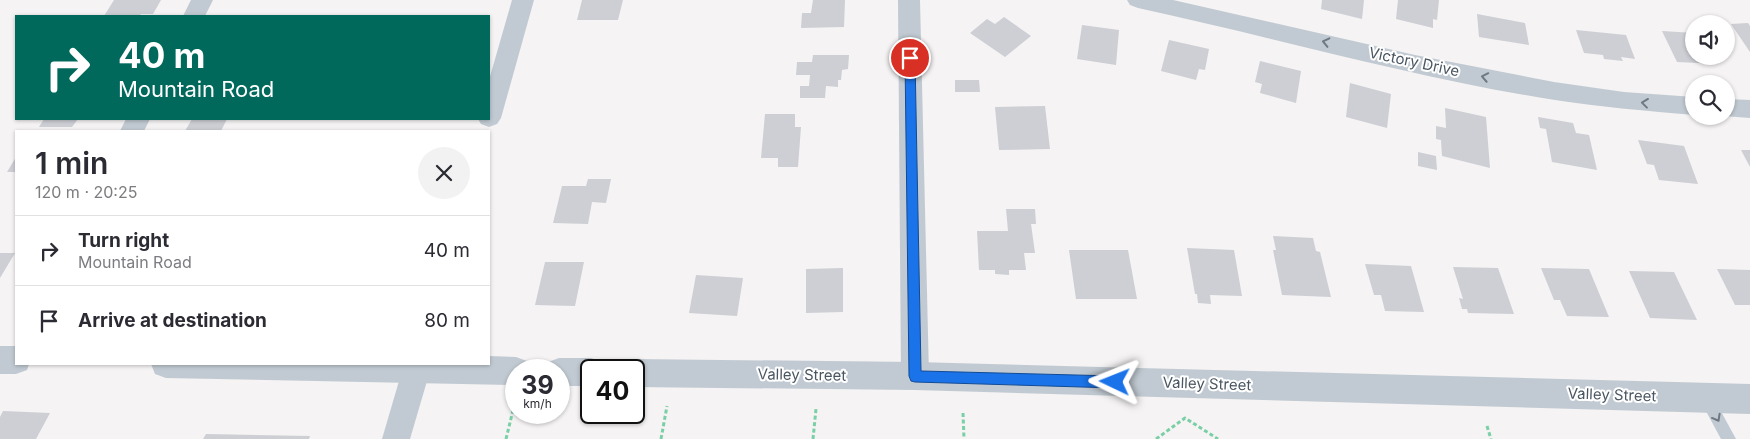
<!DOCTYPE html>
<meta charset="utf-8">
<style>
:root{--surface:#fff;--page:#f2f2f3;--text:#2b2b33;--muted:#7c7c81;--line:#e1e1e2}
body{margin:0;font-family:Inter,sans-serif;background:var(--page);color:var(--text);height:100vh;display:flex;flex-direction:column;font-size:19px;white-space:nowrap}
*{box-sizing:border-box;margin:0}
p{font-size:16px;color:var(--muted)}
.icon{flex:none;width:28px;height:28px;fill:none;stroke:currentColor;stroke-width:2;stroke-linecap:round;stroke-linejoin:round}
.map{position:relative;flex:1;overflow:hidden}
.side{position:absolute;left:15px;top:130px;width:475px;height:235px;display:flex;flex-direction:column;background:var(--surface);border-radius:0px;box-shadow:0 1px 4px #0004}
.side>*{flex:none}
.guide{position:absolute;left:15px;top:15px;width:475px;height:105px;border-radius:0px;box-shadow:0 1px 4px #0004;background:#00695c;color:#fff;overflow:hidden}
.controls{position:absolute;left:1685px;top:15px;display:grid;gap:10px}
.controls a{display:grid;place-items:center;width:50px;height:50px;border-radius:50%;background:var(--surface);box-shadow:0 1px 4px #0004;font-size:25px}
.speed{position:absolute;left:505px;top:359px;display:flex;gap:10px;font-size:25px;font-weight:700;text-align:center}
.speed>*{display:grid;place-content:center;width:65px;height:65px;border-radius:50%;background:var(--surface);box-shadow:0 1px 4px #0004;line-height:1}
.speed small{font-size:12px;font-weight:400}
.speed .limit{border:2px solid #111;border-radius:8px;background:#fff;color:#111}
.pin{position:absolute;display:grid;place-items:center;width:42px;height:42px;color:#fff;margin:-21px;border:2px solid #fff;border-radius:50%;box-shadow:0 1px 5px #0007}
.me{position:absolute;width:55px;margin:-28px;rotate:272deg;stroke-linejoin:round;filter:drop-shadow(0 0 4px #0008)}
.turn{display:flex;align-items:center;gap:18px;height:105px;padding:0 20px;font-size:22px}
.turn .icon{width:65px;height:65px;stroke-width:2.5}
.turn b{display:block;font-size:35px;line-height:42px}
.round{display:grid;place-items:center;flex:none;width:52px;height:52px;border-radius:26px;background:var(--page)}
.head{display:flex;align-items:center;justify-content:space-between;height:85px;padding:0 20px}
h1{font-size:30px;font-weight:600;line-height:38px}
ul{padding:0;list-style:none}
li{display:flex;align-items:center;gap:15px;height:70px;padding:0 20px;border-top:1px solid var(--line)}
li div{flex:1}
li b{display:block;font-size:19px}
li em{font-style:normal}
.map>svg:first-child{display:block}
.building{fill:#cdcfd5}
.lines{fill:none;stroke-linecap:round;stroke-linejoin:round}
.path{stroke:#7ad0a6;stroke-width:3;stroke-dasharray:4 2.5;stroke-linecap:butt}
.service{fill:#c1cad2;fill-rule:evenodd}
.minor{fill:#c1cad2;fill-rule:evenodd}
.tertiary{fill:#c1cad2;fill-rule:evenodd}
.oneway{stroke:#6e7983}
.route{fill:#1a73e8;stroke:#114b97}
.labels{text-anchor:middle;stroke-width:4;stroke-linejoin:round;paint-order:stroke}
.street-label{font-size:15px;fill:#4a5661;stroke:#fff}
</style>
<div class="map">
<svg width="1750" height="439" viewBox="0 0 1750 439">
<rect width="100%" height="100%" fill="#f5f3f3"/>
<!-- building -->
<g class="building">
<polygon points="114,0 161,0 153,14 141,14 139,16 104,16"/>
<polygon points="582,0 623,0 618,20 577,20"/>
<polygon points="813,0 845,0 844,27 801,28 802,13 811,13"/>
<polygon points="1322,0 1364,0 1362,19 1321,9"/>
<polygon points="1398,0 1439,0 1437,20 1433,19 1433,28 1396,19"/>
<polygon points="1477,14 1525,23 1529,45 1479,37"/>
<polygon points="1004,17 1031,36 1005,57 970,33 987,19 995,24"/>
<polygon points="1748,23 1750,26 1750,52 1731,24"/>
<polygon points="1082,25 1119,30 1116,65 1077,59"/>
<polygon points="1576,30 1626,35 1635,59 1621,57 1623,61 1604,59 1603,55 1584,53"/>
<polygon points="1662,31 1694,33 1694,56 1714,56 1718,64 1677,62"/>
<polygon points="1169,40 1209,49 1205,70 1199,69 1196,80 1161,71"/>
<polygon points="813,55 849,55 848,69 842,70 841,80 838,80 838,87 826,86 825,98 800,98 800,86 809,86 810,75 796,75 797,62 812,62"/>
<polygon points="1260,61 1301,71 1296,103 1260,93 1262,84 1255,82"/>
<polygon points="955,80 979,80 980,92 955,92"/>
<polygon points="1350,83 1391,94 1387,128 1346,117"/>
<polygon points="1045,106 1050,149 999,150 995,107"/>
<polygon points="1445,108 1486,117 1490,168 1442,156 1441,140 1436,139 1436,126 1446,128"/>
<polygon points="765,114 795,114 795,127 801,127 798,167 778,167 778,158 761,158"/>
<polygon points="1538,117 1573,123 1576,133 1589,135 1597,170 1552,162 1546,129 1540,128"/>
<polygon points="44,119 78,119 72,127 39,127"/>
<polygon points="192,119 227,119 221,131 185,131"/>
<polygon points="1638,140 1684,146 1698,184 1659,180 1654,165 1647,164"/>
<polygon points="1741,150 1750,150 1750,167"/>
<polygon points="1418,152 1436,156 1437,170 1418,166"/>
<polygon points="16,157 16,172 7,172"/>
<polygon points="588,179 611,179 606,203 592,202 588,224 553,223 562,186 586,186"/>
<polygon points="1006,209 1035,209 1036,224 1031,224 1035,253 1024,253 1026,270 1009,270 1009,275 995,274 995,270 979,270 977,231 1008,231"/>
<polygon points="1273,236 1313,238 1316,251 1320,252 1331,297 1282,295 1273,250 1276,250"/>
<polygon points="1187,248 1234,250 1242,296 1210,295 1211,304 1198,303 1197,294 1195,294"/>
<polygon points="1069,250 1128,250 1137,299 1076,299"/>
<polygon points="0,253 15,253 0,278"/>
<polygon points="545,262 584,262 575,306 535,305"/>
<polygon points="1365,264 1411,266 1424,312 1385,311 1381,295 1374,295"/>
<polygon points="1453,267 1498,268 1514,314 1468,313 1467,309 1462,309 1459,298 1463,299"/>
<polygon points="843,268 843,312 806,313 806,269"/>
<polygon points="1541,268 1589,269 1609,317 1567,316 1560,300 1554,300"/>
<polygon points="1717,269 1750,270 1750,305 1735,305"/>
<polygon points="1629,271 1674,272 1697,320 1650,318"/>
<polygon points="696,275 743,278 737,316 689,313"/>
<polygon points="3,411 50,413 36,439 0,439 0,417"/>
<polygon points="206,434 310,436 309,439 203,439"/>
</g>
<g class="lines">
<!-- path -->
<g class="path">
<polyline points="963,413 964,439"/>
<polyline points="1487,426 1491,439"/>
<polyline points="506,439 515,402"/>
<polyline points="661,439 667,406"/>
<polyline points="813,439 816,409"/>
<polyline points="1156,439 1185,418 1218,439"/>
</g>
<!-- service -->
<polygon class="service" points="1707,393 1712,395 1736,439 1721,439 1700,400 1702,395"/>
<!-- minor -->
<g class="minor">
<polygon points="191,0 213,0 205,16 183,16"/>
<polygon points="512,0 534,0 501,118 497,124 489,127 481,124 478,119 489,119 489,80"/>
<polygon points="898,0 920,0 929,376 925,385 915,389 905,385 901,376"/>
<path d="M1127,0H1173L1415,55L1554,82L1624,92L1694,97V115C1647,111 1601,107 1555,100C1414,78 1277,38 1138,8L1130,5Z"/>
<polygon points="1726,99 1750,100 1750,118 1724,116 1726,116"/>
<polygon points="126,119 150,119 144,131 120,131"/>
<polygon points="404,364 432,364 410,439 382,439"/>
</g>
<!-- tertiary -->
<g class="tertiary">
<polygon points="0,346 16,346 16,364 29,364 27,370 16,374 0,374"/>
<polygon points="489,356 516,357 527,361 531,370 516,370 516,385 166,378 155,374 151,364 489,364"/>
<polygon points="559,358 591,358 602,362 605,370 591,370 591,386 559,386 559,370 545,370 548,362"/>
<polygon points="634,359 915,362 1750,384 1750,414 915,390 634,387 634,370 620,370 623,363"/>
</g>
</g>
<!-- one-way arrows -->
<defs><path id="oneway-chevron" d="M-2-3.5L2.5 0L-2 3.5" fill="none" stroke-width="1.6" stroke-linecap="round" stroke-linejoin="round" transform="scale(1.25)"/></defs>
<g class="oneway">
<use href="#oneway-chevron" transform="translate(1326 42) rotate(-167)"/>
<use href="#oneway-chevron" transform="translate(1485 77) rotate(-169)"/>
<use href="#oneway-chevron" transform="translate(1645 103) rotate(-173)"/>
<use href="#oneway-chevron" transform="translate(1717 418) rotate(61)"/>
</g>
<!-- route -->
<polygon class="route" points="910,54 915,58 921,371 1115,376 1119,378 1121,382 1119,386 1115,388 915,382 911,381 909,376 905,58"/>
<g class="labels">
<!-- street labels -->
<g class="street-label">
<text transform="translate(1414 62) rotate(12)" y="5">Victory Drive</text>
<text transform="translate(802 375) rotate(1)" y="5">Valley Street</text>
<text transform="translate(1207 384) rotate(2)" y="5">Valley Street</text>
<text transform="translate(1612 395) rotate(2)" y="5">Valley Street</text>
</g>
</g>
</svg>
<div class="controls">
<a><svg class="icon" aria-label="sound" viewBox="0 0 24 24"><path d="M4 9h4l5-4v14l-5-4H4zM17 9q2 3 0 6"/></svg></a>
<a><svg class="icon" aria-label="search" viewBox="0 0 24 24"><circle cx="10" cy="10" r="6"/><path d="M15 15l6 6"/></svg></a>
</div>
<div class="speed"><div>39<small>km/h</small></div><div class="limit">40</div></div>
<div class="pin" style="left:910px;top:58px;background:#d93025"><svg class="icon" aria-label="arrive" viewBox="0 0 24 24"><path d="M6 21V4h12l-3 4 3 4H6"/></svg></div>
<svg class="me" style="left:1115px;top:382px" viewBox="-20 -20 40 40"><path d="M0-17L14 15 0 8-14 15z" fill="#1a73e8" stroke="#fff" stroke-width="4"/></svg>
<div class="guide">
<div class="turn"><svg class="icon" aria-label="right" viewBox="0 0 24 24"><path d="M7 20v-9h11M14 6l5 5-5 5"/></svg><div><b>40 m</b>Mountain Road</div></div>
</div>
<section class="side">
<div class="head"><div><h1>1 min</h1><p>120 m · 20:25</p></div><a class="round"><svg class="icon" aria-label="close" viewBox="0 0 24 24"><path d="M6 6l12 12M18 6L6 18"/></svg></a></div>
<ul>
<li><svg class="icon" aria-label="right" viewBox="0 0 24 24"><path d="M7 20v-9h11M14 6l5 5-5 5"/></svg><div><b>Turn right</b><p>Mountain Road</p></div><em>40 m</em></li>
<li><svg class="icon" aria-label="arrive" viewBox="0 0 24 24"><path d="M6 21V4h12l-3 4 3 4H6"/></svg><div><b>Arrive at destination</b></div><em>80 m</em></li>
</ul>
</section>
</div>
